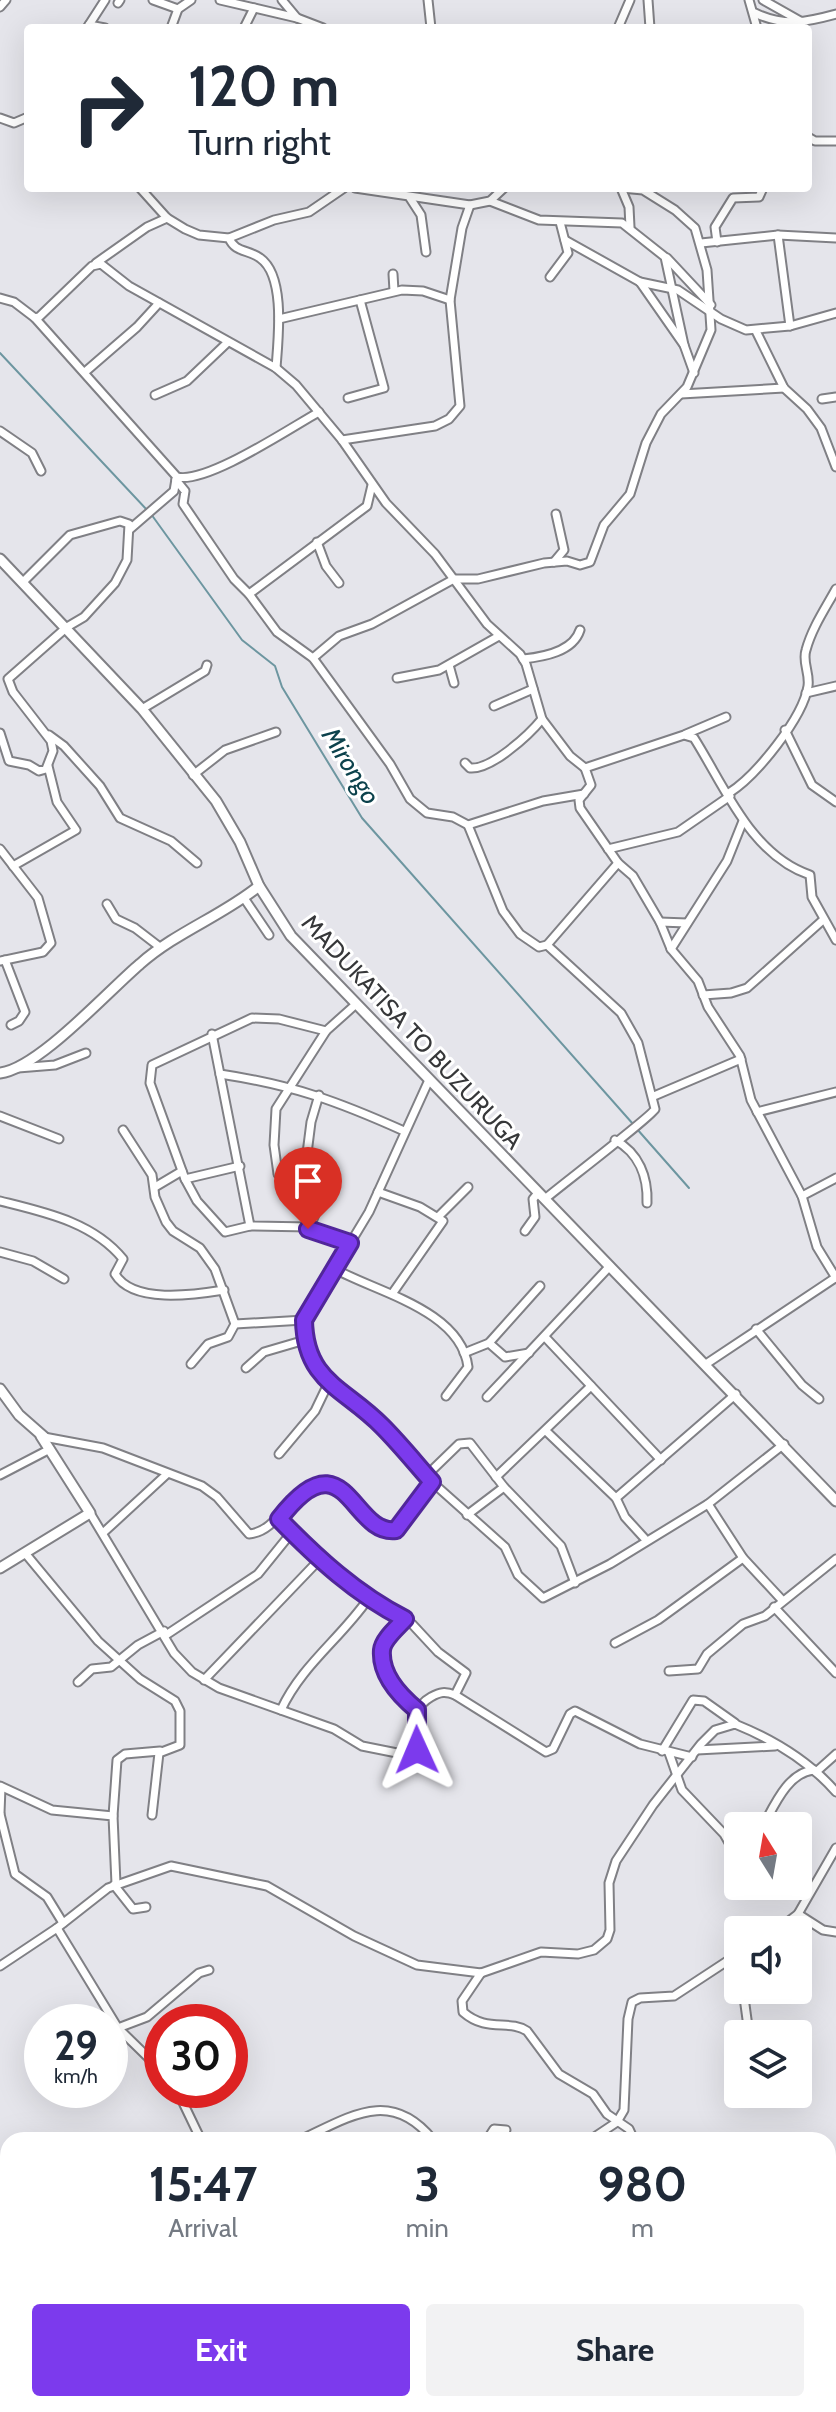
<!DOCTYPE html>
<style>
:root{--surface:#fff;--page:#f2f2f3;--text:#1f2937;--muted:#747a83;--accent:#7c3aed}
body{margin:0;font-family:Cabin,sans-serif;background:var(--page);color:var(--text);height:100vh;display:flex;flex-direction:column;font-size:30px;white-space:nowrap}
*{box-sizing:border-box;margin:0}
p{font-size:26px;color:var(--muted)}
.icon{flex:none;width:44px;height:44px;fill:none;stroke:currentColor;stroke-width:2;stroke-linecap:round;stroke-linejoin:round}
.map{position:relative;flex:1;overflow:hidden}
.panel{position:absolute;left:0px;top:2132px;width:836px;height:280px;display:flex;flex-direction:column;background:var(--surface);border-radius:24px 24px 0 0;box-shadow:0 8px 32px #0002}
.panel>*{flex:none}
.guide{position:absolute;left:24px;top:24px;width:788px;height:168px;border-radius:8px;box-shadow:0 8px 32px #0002;background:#fff;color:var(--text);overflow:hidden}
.needle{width:52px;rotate:349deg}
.controls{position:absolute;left:724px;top:1812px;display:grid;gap:16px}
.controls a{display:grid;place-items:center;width:88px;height:88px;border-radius:8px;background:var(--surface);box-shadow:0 8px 32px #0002;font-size:40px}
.speed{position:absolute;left:24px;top:2004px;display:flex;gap:16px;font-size:40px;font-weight:700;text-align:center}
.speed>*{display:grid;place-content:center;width:104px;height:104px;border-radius:50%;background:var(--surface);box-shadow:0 8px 32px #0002;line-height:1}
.speed small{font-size:20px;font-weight:400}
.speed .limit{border:12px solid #d22;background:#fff;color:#111}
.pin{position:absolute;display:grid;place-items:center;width:68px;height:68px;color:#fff;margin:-82px -34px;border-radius:50% 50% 50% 0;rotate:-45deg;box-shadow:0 0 8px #0007}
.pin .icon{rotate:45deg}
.me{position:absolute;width:88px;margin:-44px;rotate:359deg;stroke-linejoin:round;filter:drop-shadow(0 0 6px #0008)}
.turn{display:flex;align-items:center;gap:28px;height:168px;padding:0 32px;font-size:36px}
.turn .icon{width:104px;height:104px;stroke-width:2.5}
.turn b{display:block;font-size:56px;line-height:68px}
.eta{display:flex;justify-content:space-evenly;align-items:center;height:136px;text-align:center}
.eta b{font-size:48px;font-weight:700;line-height:56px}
.button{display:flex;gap:16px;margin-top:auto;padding:16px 32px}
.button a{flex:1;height:92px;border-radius:8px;background:var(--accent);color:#fff;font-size:32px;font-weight:700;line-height:92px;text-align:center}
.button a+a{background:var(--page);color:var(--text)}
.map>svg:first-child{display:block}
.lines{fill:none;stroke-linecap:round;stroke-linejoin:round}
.stream{stroke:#6d96a0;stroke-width:2}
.street-casing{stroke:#808085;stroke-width:11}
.secondary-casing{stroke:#808085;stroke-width:13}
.street{stroke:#fff;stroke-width:7}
.secondary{stroke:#fff;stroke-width:9}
.route-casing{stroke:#51269a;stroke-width:20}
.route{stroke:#7c3aed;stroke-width:14}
.labels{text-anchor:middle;stroke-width:6;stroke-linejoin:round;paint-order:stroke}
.street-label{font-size:24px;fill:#363739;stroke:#fff}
.water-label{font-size:26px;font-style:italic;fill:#0c424c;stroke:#fff}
</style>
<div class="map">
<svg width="836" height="2412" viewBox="0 0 836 2412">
<rect width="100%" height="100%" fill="#e5e5eb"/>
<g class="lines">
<!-- stream -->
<g class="stream">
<polyline points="0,353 147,510"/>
<polyline points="151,514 242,640 275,666 282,687 362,818 633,1124"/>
<polyline points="637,1129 689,1188"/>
</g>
<defs>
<g id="street">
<polyline points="153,0 178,9"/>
<polyline points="220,0 297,18"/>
<polyline points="282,0 297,18 323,28"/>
<polyline points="428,0 431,28"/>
<polyline points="648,0 650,28"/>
<polyline points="749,0 757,28"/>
<polyline points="763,0 802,22"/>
<polyline points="118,3 120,0"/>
<polyline points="0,7 6,0"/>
<path d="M755,13C784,27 807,22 836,14"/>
<polyline points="89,25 105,28"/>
<polyline points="87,28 105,0"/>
<polyline points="171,28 178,9 191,0"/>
<polyline points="244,28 254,8"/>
<polyline points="618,28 630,0"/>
<polyline points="0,118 14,123 28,117"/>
<polyline points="808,137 815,141 836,141"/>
<polyline points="140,188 167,218 185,229 199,235 229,238 274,220 309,212 344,188"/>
<polyline points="355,188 470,205 490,201 504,188"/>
<polyline points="621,188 629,207 630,227"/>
<polyline points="410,198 421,215 426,252"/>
<polyline points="490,201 539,220 622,223 665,257 684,345"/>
<polyline points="778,235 790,326"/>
<path d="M229,238C235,253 248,249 260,258C286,276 278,340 276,368"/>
<polyline points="565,240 640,282 684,345 694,373"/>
<polyline points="717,242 715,227 733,198 759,197 763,188"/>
<polyline points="701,243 778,235 836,238"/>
<polyline points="667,258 711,305"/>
<polyline points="96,263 147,227 167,218"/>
<polyline points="393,274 394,291"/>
<polyline points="550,277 568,253 560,222"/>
<polyline points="640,282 678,290 721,319 746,330 790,326 836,313"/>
<path d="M0,298L14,302L35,318L39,317L92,266L101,264L129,286L276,368L296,385L342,440L386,503L435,554L487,624L520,654L526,664L542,719L570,756L585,768L684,735L694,738C725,787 751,855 810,875L812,897L836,940"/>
<path d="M35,318L177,477C207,484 290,428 319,412"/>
<polyline points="279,319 402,290 423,291 450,300"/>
<polyline points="756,331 784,388 807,409 821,428 836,467"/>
<polyline points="85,372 137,327 159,303"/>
<polyline points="681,394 784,388"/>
<polyline points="155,395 187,381 228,342"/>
<polyline points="348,398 384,388 360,300"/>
<polyline points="822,399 836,397"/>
<polyline points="0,431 32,453 41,471"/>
<polyline points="342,440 435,426 449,419 460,406 450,300 462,228 470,205"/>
<polyline points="176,480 185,491 183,504 234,579 249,594 277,632 313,658 390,764 410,799 427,813 453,817 468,825 503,911 520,934 539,947 547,945 618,863"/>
<polyline points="130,529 174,491 176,479"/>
<polyline points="317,542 326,566 339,583"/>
<polyline points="554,562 564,550 556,514"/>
<polyline points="249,594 367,506 372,485"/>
<polyline points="313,658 339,636 372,624 454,579 478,579 544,563 567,561 580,565 590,562 604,525 630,494 646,443 661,414 687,387 711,330 707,270 695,228 675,210 643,190 621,188"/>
<path d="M523,659C543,657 573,652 580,630"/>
<polyline points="449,665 454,683"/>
<polyline points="397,678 439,670 499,636"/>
<polyline points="806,693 836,686"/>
<polyline points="494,706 533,689"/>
<polyline points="142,709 205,671 207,665"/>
<polyline points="785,730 812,785 836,802"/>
<polyline points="0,733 9,761 29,765 39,771 46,769 53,751 51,741 13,692 8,679 67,627 84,617 115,583 127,560 129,524 120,521 70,535 23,582"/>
<polyline points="686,734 726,717"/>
<polyline points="49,735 64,746 100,786 120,818 171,841 197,863"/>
<path d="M465,763L470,768C491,770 529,735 542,719"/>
<polyline points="585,768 591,785 579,800 580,808 618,863 633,876 660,922 671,949 698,981 708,1007 740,1056 751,1100 802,1196 817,1247 836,1278"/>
<polyline points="193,775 225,750 276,732"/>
<path d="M729,793C756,776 803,718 808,686C810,673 802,662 806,650C812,628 825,609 836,589"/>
<polyline points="468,825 543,801 584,794"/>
<polyline points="0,849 38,898 51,943 43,952 0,961"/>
<polyline points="608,849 678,832 730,796"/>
<polyline points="13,866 76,830 57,802 48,766"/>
<polyline points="244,898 269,935"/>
<polyline points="107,904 116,919 135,928 161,948"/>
<polyline points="660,922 687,923"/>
<polyline points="671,949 727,861 743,821"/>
<polyline points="5,960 25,1012 19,1021 11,1025"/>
<polyline points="703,995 731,993 747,988 823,920"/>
<polyline points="212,1034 250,1226 310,1227 327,1184 305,1169 311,1122 319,1095"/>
<polyline points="18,1068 55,1065 86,1053"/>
<path d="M220,1074C293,1085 337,1101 404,1131"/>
<polyline points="429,1080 369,1212 304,1320 305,1340 311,1358 328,1384 382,1426 432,1482 505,1547 518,1575 543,1598 610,1564 708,1504 784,1444"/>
<polyline points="654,1096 741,1059"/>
<polyline points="757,1112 836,1092"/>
<polyline points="0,1116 59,1139"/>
<polyline points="123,1130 152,1175 155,1197 166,1222 173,1231 200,1248 215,1269 235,1324 304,1320"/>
<path d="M615,1140C639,1153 648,1177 647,1203"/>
<polyline points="278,1174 274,1145 276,1109 326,1031"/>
<polyline points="185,1179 240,1166"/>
<polyline points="155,1187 182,1171"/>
<polyline points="378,1192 420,1207 443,1221 392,1294"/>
<polyline points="802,1196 836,1178"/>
<path d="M545,1199C559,1187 652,1116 655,1109L638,1043L621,1013L547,945"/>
<path d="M0,1201C44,1212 93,1222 123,1259L115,1274C133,1304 193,1295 224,1290"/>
<polyline points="439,1216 468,1187"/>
<polyline points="250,1226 225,1232 197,1201 185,1179 150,1083 152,1065 252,1018 279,1019 326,1031 355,1005"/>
<polyline points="310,1227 350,1243"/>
<polyline points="525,1231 535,1217 533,1199 538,1193"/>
<polyline points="0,1252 33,1261 64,1279"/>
<path d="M335,1269C376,1292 461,1310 468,1367L446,1396"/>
<polyline points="756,1329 802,1385 819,1399"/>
<polyline points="545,1337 661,1460"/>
<polyline points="489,1343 505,1357 529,1353"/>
<polyline points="464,1353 489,1343 540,1286"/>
<polyline points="191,1364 208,1344 228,1337 235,1324"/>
<polyline points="706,1364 835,1278"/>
<polyline points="246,1368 264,1352 305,1340"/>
<polyline points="487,1397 610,1266"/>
<polyline points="546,1431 616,1498 625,1517 646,1540"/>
<path d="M44,1437L103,1448L202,1486L217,1497L249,1534C281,1531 289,1486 319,1485C361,1484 363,1534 396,1530L432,1482"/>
<polyline points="279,1454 315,1411 328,1384"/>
<polyline points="0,1475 50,1449"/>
<polyline points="426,1476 459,1444 470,1443 504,1487 561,1546 575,1583"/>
<polyline points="496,1477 591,1386"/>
<polyline points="616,1498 736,1394"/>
<polyline points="708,1504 743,1558 782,1600"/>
<path d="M90,1513L174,1653L192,1672L219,1688L334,1729L362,1746L407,1755L417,1750C419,1728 408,1710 431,1697C440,1692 445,1691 455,1695"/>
<polyline points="467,1515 504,1487"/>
<polyline points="279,1519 327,1566 377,1605 412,1624 438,1652 466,1673 455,1695 546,1752 553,1749 570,1714 575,1711 640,1744 692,1757"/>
<polyline points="104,1532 167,1474"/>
<polyline points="25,1553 98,1641 140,1679 175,1701 180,1711 180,1745 159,1753 152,1815"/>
<polyline points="774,1607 836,1673"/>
<path d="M405,1619C398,1627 383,1639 382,1650C380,1674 400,1696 417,1710"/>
<polyline points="166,1635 258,1574 292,1532"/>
<polyline points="615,1643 658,1620 743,1558"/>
<polyline points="669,1671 698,1669 707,1654 743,1624 765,1616 836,1559"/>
<polyline points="204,1680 320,1559"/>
<polyline points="78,1682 92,1669 111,1667 138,1645 164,1631"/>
<path d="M281,1710C301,1666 341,1638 368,1599"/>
<polyline points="697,1750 775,1746"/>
<polyline points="662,1751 693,1700 704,1701 735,1723"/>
<polyline points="669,1753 682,1790 724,1834 735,1853"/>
<polyline points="816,1772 836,1754"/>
<polyline points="0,1786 52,1810 113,1816 116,1884"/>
<polyline points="0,1813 1,1787"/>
<polyline points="0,1814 15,1874 47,1897 63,1923"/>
<polyline points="113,1816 117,1760 125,1754 160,1751"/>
<path d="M763,1826C774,1806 788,1772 814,1770"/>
<polyline points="114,1885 133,1909 146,1907"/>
<polyline points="798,1914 823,1930 836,1932"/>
<polyline points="57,1928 118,2028 162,2071"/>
<polyline points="777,1930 798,1914 836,1848"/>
<path d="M0,1966L57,1928L108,1888L171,1866L267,1886L354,1936L417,1965L481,1973L541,1952L578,1954L594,1950L607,1939L610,1930L609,1883L616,1861L653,1805L701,1744L715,1730L735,1724C772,1739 810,1762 836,1792"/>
<path d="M481,1973L462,2001L463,2012C487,2033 509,2019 527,2031L559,2074L593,2094L607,2114L629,2129L634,2140"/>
<polyline points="743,1990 749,2034"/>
<polyline points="110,2031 147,2017 199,1973 209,1970"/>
<polyline points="177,2090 201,2140"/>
<path d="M300,2140C351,2116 391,2088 433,2140"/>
<polyline points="487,2140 494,2129 506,2130"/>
<polyline points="590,2140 617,2122 624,2110 628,2019 632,2002 640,1998 674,1996 738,1954"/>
<polyline points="828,2178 836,2174"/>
<polyline points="0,2372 8,2361"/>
</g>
<g id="secondary">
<polyline points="0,559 142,709 216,801 240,842 259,886 291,936 836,1501"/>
<path d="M0,1073C38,1069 109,990 140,964C176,932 222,916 259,886"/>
<polyline points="0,1389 19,1415 44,1437"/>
<polyline points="0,1568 90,1513 41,1436"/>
</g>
</defs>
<!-- street casing -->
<use href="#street" class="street-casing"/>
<!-- secondary casing -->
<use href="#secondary" class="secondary-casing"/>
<!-- street -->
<use href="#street" class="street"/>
<!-- secondary -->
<use href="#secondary" class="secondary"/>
</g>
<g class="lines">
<defs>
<path id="route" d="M308,1229L350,1243L304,1320C305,1382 345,1388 382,1426C400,1444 416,1464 432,1482L396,1530C351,1536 346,1432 279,1519C317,1558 356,1594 405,1619C398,1627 383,1639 382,1650C380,1674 400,1696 417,1710V1750"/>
</defs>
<!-- route casing -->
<use href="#route" class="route-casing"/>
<!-- route -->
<use href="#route" class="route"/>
</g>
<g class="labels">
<!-- street labels -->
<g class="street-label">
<text transform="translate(412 1032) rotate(47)" y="8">MADUKATISA TO BUZURUGA</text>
</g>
<!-- water labels -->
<g class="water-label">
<text transform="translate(351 766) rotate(58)" y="9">Mirongo</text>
</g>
</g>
</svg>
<div class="controls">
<a><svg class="needle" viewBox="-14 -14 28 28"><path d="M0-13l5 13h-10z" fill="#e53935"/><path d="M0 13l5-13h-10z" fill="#747a83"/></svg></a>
<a><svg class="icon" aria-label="sound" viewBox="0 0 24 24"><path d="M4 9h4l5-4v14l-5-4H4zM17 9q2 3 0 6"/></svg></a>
<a><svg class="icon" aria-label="layers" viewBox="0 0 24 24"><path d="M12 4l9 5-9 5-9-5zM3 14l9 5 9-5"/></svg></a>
</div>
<div class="speed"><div>29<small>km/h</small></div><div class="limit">30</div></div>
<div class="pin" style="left:308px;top:1229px;background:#d93025"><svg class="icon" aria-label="arrive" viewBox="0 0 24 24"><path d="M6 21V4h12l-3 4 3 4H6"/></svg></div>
<svg class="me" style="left:417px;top:1750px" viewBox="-20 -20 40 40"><path d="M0-17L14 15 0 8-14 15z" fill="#7c3aed" stroke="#fff" stroke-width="4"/></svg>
<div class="guide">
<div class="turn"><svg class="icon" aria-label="right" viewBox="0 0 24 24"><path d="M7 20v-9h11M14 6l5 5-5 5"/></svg><div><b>120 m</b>Turn right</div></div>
</div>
<section class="panel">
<div class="eta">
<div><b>15:47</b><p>Arrival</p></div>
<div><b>3</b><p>min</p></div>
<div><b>980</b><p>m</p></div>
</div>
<div class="button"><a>Exit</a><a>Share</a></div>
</section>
</div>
